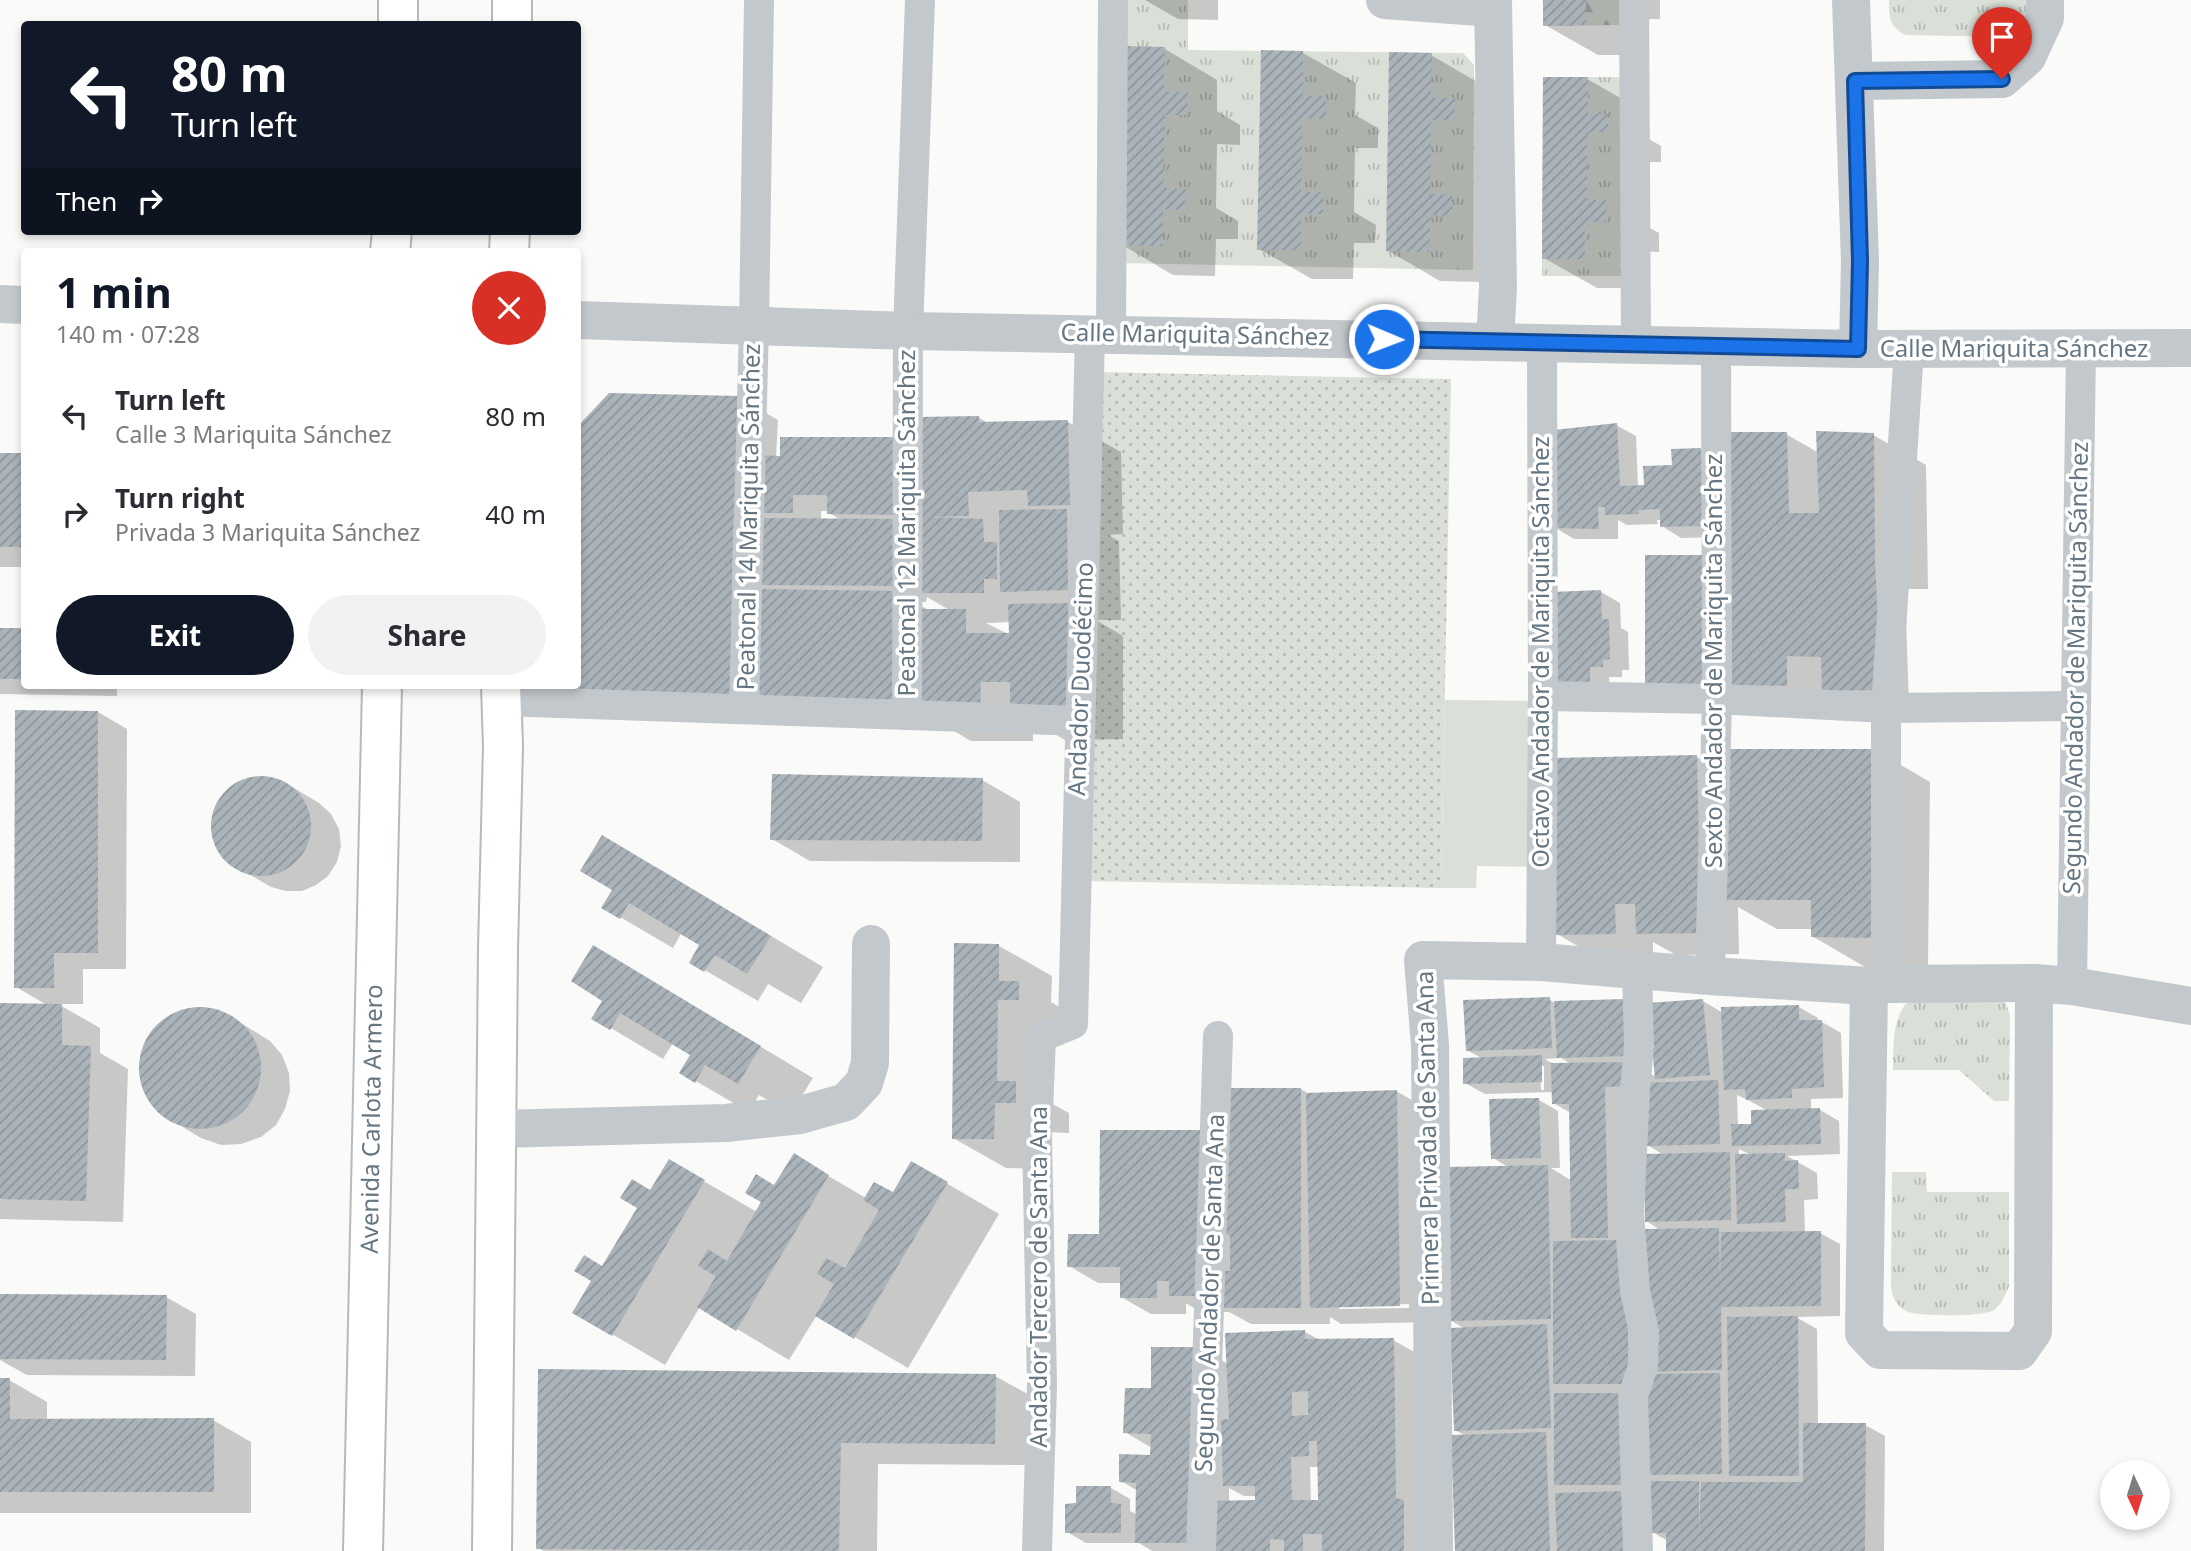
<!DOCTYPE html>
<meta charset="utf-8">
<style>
:root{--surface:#fff;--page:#f2f2f3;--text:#2b2b33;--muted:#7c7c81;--accent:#111827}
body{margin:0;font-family:"Noto Sans",sans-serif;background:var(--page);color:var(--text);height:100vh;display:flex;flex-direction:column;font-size:26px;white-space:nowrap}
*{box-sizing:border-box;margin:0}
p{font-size:23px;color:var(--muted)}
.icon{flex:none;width:38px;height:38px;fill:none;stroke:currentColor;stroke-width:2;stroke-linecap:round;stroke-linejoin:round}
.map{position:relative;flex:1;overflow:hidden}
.drawer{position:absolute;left:21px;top:248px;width:560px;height:441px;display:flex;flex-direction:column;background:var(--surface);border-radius:7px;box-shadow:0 4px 10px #0003}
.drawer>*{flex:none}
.banner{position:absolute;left:21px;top:21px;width:560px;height:214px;border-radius:7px;box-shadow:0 4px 10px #0003;background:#111827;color:#fff;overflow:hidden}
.needle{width:46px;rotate:176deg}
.tools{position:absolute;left:2100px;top:1460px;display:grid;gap:14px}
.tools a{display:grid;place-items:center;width:70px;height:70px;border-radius:50%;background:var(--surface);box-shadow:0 4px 10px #0003;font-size:35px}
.pin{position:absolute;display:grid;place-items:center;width:60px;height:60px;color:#fff;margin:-72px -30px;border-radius:50% 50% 50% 0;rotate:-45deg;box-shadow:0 0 7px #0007}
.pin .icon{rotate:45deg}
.me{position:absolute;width:77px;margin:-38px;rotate:91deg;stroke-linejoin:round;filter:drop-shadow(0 0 5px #0008)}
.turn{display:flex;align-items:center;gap:24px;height:147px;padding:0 35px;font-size:32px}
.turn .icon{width:91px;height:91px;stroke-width:2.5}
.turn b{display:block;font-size:49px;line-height:60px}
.then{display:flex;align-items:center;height:66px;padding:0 35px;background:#0003;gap:14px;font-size:26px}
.round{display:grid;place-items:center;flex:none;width:74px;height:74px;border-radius:37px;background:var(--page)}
.head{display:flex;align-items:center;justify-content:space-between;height:119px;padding:0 35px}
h1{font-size:42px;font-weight:700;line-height:52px;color:var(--accent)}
.cta{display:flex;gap:14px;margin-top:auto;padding:14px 35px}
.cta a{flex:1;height:80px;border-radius:42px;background:var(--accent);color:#fff;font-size:28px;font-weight:700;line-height:80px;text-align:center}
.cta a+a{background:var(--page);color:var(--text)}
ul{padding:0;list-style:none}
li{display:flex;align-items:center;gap:21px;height:98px;padding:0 35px}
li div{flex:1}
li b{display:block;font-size:26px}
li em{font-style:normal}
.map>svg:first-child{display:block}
.grass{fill:url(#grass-tufts)}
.forest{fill:url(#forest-firs)}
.park{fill:url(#park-dots)}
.pitch{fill:#dadfd7}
.shadow{fill:#0003;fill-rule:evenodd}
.building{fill:url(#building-hatch);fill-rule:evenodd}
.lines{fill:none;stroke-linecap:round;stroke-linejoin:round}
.primary-casing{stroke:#b5babe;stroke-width:42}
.pedestrian{stroke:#c3c8cc;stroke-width:30}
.minor{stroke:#c3c8cc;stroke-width:38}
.primary{stroke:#fff;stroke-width:38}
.route-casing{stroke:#114b97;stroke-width:18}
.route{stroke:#1a73e8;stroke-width:12}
.labels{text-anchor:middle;stroke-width:7;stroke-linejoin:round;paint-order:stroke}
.street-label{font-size:24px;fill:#657683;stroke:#fff}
</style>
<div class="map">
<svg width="2191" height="1551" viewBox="0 0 2191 1551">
<defs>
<pattern id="grass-tufts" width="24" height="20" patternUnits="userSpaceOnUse" patternTransform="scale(1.75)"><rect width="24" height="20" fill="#dadfd7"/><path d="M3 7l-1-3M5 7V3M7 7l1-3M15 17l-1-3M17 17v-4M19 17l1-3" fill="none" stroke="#b4b9b4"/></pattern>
<pattern id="forest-firs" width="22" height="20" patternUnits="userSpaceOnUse" patternTransform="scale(1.75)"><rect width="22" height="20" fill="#dadfd7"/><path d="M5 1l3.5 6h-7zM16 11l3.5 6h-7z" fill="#b4b9b4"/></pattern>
<pattern id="park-dots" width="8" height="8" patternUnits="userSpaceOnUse" patternTransform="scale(1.75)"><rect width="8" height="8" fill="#dadfd7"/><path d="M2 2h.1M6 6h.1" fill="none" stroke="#b4b9b4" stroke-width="1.8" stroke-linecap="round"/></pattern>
<pattern id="building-hatch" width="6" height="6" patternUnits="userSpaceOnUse" patternTransform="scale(1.75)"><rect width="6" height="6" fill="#aab3b9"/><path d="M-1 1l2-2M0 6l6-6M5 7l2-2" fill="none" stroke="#8e969c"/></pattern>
</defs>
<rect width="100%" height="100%" fill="#fafaf8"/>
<!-- grass -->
<g class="grass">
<polygon points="1122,0 1188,0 1188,50 1463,53 1474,65 1473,270 1119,263"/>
<path d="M1889,0H2026C2026,19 2027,26 2010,37L1906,35C1889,27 1889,17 1889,0Z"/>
<polygon points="1543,77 1621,77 1621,276 1542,276"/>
<path d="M1995,997L2006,1004L2010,1015L2009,1101H1994L1959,1070H1893C1894,1045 1891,1021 1908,1001Z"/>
<path d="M1892,1172H1926L1927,1192H2009V1286C2005,1295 2002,1304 1994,1310C1985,1317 1917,1317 1906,1311C1895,1305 1891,1295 1891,1283Z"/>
</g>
<!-- forest -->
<polygon class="forest" points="1543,0 1621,0 1621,25 1543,26"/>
<!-- park -->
<polygon class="park" points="1097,372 1451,379 1441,888 1087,881"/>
<!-- pitch -->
<polygon class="pitch" points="1445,700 1538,701 1536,867 1477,866 1476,888 1441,888"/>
<!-- shadow -->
<g class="shadow">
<polygon points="1145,0 1218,0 1218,20 1178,19"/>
<polygon points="1545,0 1660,0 1660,19 1639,19 1639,55 1598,55 1545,25"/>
<polygon points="1165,49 1217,80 1217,111 1240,125 1240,145 1217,144 1216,208 1238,221 1238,239 1216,239 1215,276 1173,275 1121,244"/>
<polygon points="1303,53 1356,83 1355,115 1378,128 1378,148 1355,148 1354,212 1376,225 1375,243 1354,243 1353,279 1312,279 1259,249"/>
<polygon points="1431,55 1484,86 1482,282 1440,281 1387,250"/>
<polygon points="1587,79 1640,109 1640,134 1661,146 1661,162 1639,162 1639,222 1659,233 1659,252 1637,251 1637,288 1597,288 1544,258"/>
<path d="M610,395L740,398L778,420L776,457L898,438L978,417L989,424L1068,422L1121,452L1123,534L1108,535L1119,541L1121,620H1096L1123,636V739L1065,740L1033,721V741H971L925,714L560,686H578V428ZM821,511H829V513L841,520H821ZM927,597L951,611L927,609L914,602H926ZM1010,622V635L986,623Z"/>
<polygon points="1616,425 1636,436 1638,487 1645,487 1700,450 1720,461 1722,537 1681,538 1662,526 1662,520 1657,520 1658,524 1627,525 1618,520 1618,539 1574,539 1554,527"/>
<polygon points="1786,434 1819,453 1873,435 1926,465 1928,589 1905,589 1909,706 1676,703 1707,556"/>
<rect x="0" y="454" width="24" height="113"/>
<polygon points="1601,592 1620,603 1621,628 1628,632 1629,670 1622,670 1622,677 1609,677 1610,694 1574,695"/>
<polygon points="0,630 24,630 24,686 117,686 117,696 0,694"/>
<polygon points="98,712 127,729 126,969 83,969 83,1004 58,1004 100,1028 100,1053 128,1069 123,1222 0,1219 0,1004 49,1006 16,987"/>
<polygon points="1877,751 1930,782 1928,967 1865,967 1812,936 1812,929 1777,929 1738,907 1739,954 1676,955 1653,942 1653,955 1595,956 1557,934 1697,757 1724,773"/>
<polygon points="256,777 273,779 289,785 319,803 331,814 339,829 341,846 337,862 328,876 316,885 302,891 286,891 271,887 228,862 218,849 214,834 213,819 218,804 227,792 241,782"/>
<polygon points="982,780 1020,802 1020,862 810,861 772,839"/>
<polygon points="656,867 823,967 801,1003 768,984 758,1001 691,962 702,944 682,932 673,948 603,907"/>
<polygon points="999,946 1052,976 1051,1002 1071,1014 1051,1029 1049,1102 1069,1113 1069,1133 1047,1132 1046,1169 1006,1168 953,1138"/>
<polygon points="646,978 813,1078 791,1113 759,1095 749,1112 682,1073 692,1055 673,1043 663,1059 594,1018"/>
<path d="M1549,999L1637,1066L1656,1077L1703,1001L1723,1013L1799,1007L1818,1018V1022H1822L1841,1033L1843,1098L1811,1099V1110H1820L1839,1121L1840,1154L1787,1156L1817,1173L1818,1199L1804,1200L1805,1233H1820L1840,1244V1316L1796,1317L1817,1329L1818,1424L1865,1425L1885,1436L1884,1551H1668V1541L1652,1532L1647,1551H1457L1466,1436L1455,1430L1465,1329L1450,1320L1508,1167L1493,1158L1539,1100L1558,1111L1560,1168H1551L1572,1181L1571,1113L1553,1103V1092L1485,1094L1465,1083L1483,1059L1467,1050ZM1561,1058L1571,1064L1555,1065L1545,1059ZM1540,1066H1544V1090H1541ZM1737,1095L1748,1100L1768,1111L1753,1126H1738ZM1634,1103L1647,1145L1664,1155L1646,1221L1662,1231L1646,1254ZM1739,1149L1751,1155L1739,1156Z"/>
<polygon points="205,1009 224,1013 254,1031 270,1041 282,1055 289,1073 290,1091 285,1109 276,1125 261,1137 241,1144 221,1145 201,1138 171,1120 155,1107 144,1089 140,1069 143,1049 154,1031 169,1017 186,1010"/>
<path d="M1301,1089L1309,1094L1396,1091L1426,1108L1429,1322L1341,1324L1330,1317V1324H1251L1229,1312H1200L1186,1303V1314H1151L1121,1297L1122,1283H1098L1069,1266L1205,1132ZM1409,1304V1308L1339,1309V1306Z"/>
<polygon points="794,1156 866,1198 893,1195 912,1163 999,1214 908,1368 817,1315 789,1360 700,1307 665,1365 574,1312 669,1161 757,1212"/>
<polygon points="0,1295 166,1297 196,1314 195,1376 27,1375 0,1360"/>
<path d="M1305,1332L1320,1340H1393L1423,1357L1433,1551H1152L1139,1543H1086L1067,1532L1077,1505L1111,1488L1130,1499V1511L1138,1515V1491L1121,1481L1152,1457V1448L1125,1432L1152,1390L1202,1349L1228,1364ZM1310,1467H1319L1325,1502H1311ZM1229,1488L1244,1496H1257L1263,1503H1229Z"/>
<polygon points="995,1376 1033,1397 1033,1465 878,1464 877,1551 544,1551 538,1548"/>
<polygon points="0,1380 9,1380 47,1402 47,1420 213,1420 251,1442 251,1513 0,1513"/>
</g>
<!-- building -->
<g class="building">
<polygon points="1543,0 1586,0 1586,25 1543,26"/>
<polygon points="1123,46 1165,47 1164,92 1188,92 1187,115 1165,115 1163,188 1186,189 1185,210 1163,209 1162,246 1119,245"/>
<polygon points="1261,50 1303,51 1303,96 1326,96 1326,119 1302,118 1301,192 1323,192 1323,214 1301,213 1301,250 1257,250"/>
<polygon points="1389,52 1432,53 1431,98 1455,98 1454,120 1431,120 1430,194 1452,195 1452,216 1430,215 1429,252 1386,251"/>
<polygon points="1543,77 1588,77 1588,114 1608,114 1608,132 1587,133 1587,200 1606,200 1606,222 1585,222 1585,259 1542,259"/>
<polygon points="609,393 740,396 733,534 730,696 558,694 558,686 578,686 578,426"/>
<polygon points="979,416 979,422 1068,420 1070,505 1028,506 1027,490 968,492 969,516 928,517 983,519 984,542 997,542 997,579 984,579 984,593 917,593 916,417"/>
<polygon points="1617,423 1620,486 1644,485 1643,466 1672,465 1671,449 1701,448 1703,526 1660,527 1660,509 1638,510 1639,514 1605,515 1605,507 1598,507 1599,529 1552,528 1554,430"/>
<polygon points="1816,431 1874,433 1875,560 1881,690 1822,691 1821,657 1787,656 1787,686 1732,685 1730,432 1787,432 1789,513 1819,513"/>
<polygon points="780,437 898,437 898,515 827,514 827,495 793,495 793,513 756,513 756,455 780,456"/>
<rect x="0" y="453" width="24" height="94"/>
<polygon points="1067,509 1068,590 1000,592 999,510"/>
<polygon points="756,518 899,519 898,586 755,585"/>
<polygon points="1645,555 1707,555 1708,687 1645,687"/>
<polygon points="754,589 898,591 896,701 754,697"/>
<polygon points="1601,590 1602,619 1609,619 1610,659 1603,660 1603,667 1590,667 1590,684 1553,685 1551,592"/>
<polygon points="1070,603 1070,710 1010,710 1010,682 981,682 980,712 917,711 917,609 966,609 966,633 1009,633 1008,604"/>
<rect x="0" y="628" width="24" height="51"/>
<polygon points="15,710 98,711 98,953 54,953 54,988 14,988"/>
<polygon points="1723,749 1877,749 1876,938 1811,937 1811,900 1722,900"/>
<polygon points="1697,755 1701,933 1636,934 1635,904 1615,904 1616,934 1555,935 1552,758"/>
<polygon points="772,774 983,778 982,841 770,840"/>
<circle cx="261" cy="826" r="50"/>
<polygon points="602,835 771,936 747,974 715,955 704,972 689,963 699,945 629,903 620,919 601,908 612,890 580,871"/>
<polygon points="954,943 999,944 999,981 1019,981 1019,1000 998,1000 997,1081 1016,1081 1016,1103 995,1103 994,1139 952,1139"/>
<polygon points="593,945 761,1046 738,1084 705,1065 695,1083 679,1073 690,1055 620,1013 610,1030 591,1019 602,1001 571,981"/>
<polygon points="1550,997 1552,1048 1466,1051 1463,1000"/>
<polygon points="1626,999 1629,1056 1557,1058 1554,1001"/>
<polygon points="1703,999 1710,1075 1655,1079 1648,1003"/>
<polygon points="0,1003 62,1004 62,1045 91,1046 86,1201 0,1199"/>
<polygon points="1799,1005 1799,1020 1822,1020 1824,1087 1792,1089 1792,1098 1746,1100 1745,1089 1724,1090 1721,1007"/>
<circle cx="200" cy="1068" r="61"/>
<polygon points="1542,1055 1542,1082 1463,1084 1463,1058"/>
<polygon points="1633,1062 1634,1086 1605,1087 1608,1238 1571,1238 1569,1104 1552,1104 1551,1063"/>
<polygon points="1718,1080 1720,1144 1645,1146 1643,1083"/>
<polygon points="1218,1088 1301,1088 1301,1308 1220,1308 1220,1271 1230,1271 1230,1235 1218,1235"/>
<polygon points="1397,1090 1400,1306 1310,1308 1306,1093"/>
<polygon points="1539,1098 1541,1158 1491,1159 1489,1099"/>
<polygon points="1820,1108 1821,1144 1732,1146 1731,1124 1751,1124 1751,1110"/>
<polygon points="1100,1130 1205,1130 1204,1296 1169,1296 1169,1281 1157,1281 1157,1298 1120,1298 1120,1267 1067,1267 1068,1234 1099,1234"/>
<polygon points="1730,1152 1731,1220 1645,1222 1644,1154"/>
<polygon points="794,1153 829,1175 736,1331 697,1307 716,1276 698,1266 708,1249 727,1261 761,1202 745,1193 756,1174 774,1185"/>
<polygon points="1785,1153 1785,1161 1798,1160 1799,1189 1785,1189 1786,1222 1737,1224 1735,1154"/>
<polygon points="669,1159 705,1180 612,1336 572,1313 591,1281 574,1271 584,1255 602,1266 637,1208 620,1198 632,1179 650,1190"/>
<polygon points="911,1161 948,1182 854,1339 815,1316 834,1284 817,1274 826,1258 845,1268 879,1210 863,1200 874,1182 893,1192"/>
<polygon points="1548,1165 1551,1319 1448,1321 1445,1167"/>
<polygon points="1719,1228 1720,1283 1721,1232 1821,1231 1821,1306 1721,1307 1722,1370 1647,1372 1644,1229"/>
<polygon points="1626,1240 1629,1384 1553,1384 1553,1241"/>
<polygon points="0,1294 167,1295 166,1360 0,1359"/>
<polygon points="1798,1316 1799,1476 1729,1476 1727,1317"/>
<polygon points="1547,1324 1551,1428 1454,1431 1450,1328"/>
<path d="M1305,1330V1339L1394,1338L1396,1498L1404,1500V1551H1322V1534H1303V1551H1284V1540L1270,1539V1551H1210V1501L1255,1500V1486H1223L1221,1420L1229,1419L1225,1333ZM1308,1391V1415L1292,1416V1392ZM1309,1441H1317L1318,1500H1292L1291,1457L1309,1456Z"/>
<polygon points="1151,1347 1202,1347 1193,1543 1135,1543 1136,1483 1119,1482 1119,1454 1150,1455 1151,1434 1123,1433 1125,1388 1151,1388"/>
<polygon points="538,1369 996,1374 995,1444 841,1443 839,1551 536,1549"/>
<polygon points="1720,1373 1722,1474 1641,1475 1647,1374"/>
<polygon points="0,1378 10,1378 10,1419 214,1418 214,1492 0,1492"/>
<rect x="1554" y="1393" width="76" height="92"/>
<polygon points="1803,1423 1866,1423 1865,1551 1666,1551 1666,1533 1650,1533 1651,1481 1699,1481 1699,1532 1701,1482 1803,1482"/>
<polygon points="1546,1432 1550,1551 1455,1551 1451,1435"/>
<polygon points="1076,1486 1111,1486 1111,1503 1121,1504 1121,1533 1065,1533 1065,1504 1076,1503"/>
<polygon points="1627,1491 1628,1551 1557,1551 1555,1493"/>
</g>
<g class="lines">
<defs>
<g id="primary">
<polyline points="398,24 398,0"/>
<polyline points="512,24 512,0"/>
<polyline points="390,252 392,231"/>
<polyline points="509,252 510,231"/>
<polyline points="363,1551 382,686"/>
<polyline points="492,1551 498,949 503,746 501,686"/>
</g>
</defs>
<!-- primary casing -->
<use href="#primary" class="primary-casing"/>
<!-- pedestrian -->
<g class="pedestrian">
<polyline points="1634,0 1636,344"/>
<polyline points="1111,334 1113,0"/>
<polyline points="1543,696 1717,699 1886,708 2076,706"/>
<polyline points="501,701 1080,721"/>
<polyline points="744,709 754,325 759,0"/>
<polyline points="907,715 908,331 920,0"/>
<polyline points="1541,962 1543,696 1542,342"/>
<polyline points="1637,970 1639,1046 1635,1090 1629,1213 1635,1291 1644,1332 1643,1366 1633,1396 1638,1551"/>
<polyline points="1710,976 1717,699 1716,346"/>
<polyline points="1886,984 1886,708 1909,349"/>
<polyline points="2072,986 2081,349"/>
<polyline points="1037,1551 1042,1385 1037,1137 1041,1037 1073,1024 1090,333"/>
<polyline points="1201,1551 1218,1036"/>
</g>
<!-- minor -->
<g class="minor">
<polyline points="1385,0 1493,8"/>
<polyline points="1493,0 1498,287 1495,341"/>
<polyline points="1851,0 1860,261 1858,349"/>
<polyline points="1855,81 2002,79 2027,57 2045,18 2045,0"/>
<polyline points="0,304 24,305"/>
<polyline points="578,320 908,331 1858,349 2191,348"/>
<polyline points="1869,986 1864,1333 1880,1350 2019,1351 2033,1331 2034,983"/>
<polyline points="497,1129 726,1123 800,1115 846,1102 864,1083 870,1063 871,944"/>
<polyline points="1434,1551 1430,1045 1423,960 1541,962 1710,976 1869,986 1886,984 2034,983 2072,986 2191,1006"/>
</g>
<!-- primary -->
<use href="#primary" class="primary"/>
</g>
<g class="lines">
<defs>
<polyline id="route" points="1384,339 1858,349 1860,261 1855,81 2002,79"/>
</defs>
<!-- route casing -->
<use href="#route" class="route-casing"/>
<!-- route -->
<use href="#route" class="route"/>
</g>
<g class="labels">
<!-- street labels -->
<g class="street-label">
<text transform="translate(1195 335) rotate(1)" y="8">Calle Mariquita Sánchez</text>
<text x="2014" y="357">Calle Mariquita Sánchez</text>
<text transform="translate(749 517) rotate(-89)" y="8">Peatonal 14 Mariquita Sánchez</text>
<text transform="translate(907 523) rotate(-90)" y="8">Peatonal 12 Mariquita Sánchez</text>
<text transform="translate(1541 652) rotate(-90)" y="8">Octavo Andador de Mariquita Sánchez</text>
<text transform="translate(1714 661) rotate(-90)" y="8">Sexto Andador de Mariquita Sánchez</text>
<text transform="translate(2076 668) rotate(-89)" y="8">Segundo Andador de Mariquita Sánchez</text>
<text transform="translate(1081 679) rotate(-88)" y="8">Andador Duodécimo</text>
<text transform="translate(372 1119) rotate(-89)" y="8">Avenida Carlota Armero</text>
<text transform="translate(1428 1138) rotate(-91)" y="8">Primera Privada de Santa Ana</text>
<text transform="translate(1039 1277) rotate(-90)" y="8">Andador Tercero de Santa Ana</text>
<text transform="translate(1210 1293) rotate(-88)" y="8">Segundo Andador de Santa Ana</text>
</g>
</g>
</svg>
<div class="tools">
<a><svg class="needle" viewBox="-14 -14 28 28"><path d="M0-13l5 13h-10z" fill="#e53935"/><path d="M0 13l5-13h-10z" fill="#7c7c81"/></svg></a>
</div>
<div class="pin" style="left:2002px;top:79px;background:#d93025"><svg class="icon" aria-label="arrive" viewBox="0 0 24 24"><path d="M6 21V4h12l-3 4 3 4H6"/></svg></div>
<svg class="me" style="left:1384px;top:339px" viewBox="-20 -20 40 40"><circle r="17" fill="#1a73e8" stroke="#fff" stroke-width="3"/><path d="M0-11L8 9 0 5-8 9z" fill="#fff"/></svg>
<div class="banner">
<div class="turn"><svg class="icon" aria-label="left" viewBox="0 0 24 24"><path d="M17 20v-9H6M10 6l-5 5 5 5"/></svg><div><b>80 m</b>Turn left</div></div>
<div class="then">Then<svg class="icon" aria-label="right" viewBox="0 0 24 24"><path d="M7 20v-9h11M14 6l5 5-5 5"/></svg></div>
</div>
<section class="drawer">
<div class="head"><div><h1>1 min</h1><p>140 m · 07:28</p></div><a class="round" style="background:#d93025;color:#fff"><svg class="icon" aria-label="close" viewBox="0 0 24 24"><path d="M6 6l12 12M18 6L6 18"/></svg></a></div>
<ul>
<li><svg class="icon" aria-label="left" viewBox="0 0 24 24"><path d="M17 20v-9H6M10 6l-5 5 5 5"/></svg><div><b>Turn left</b><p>Calle 3 Mariquita Sánchez</p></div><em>80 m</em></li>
<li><svg class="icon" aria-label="right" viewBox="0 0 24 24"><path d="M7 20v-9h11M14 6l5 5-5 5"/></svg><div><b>Turn right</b><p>Privada 3 Mariquita Sánchez</p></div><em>40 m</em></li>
</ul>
<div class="cta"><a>Exit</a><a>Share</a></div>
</section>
</div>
